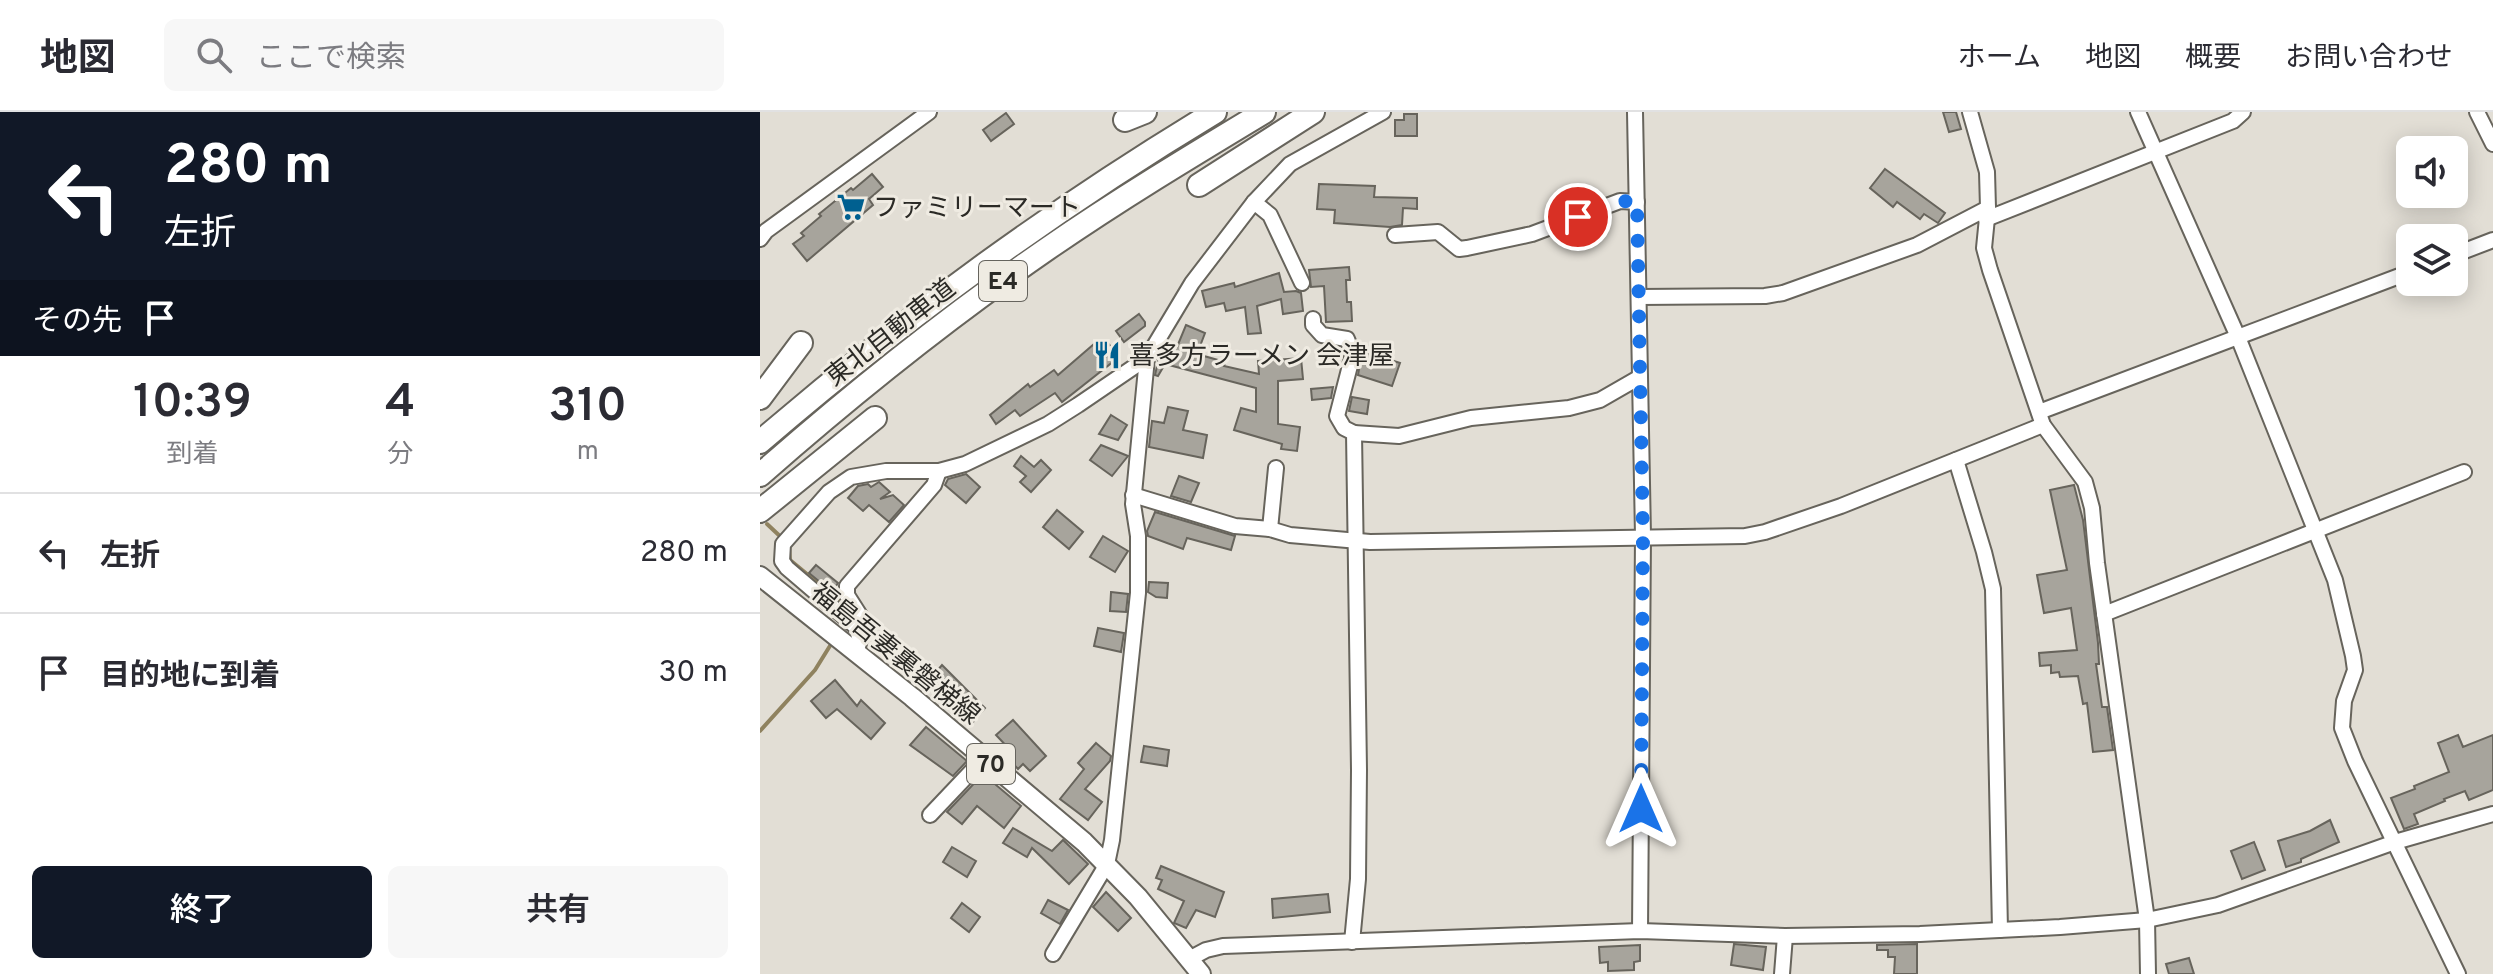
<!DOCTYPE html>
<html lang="ja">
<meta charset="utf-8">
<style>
:root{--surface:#fff;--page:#f7f7f7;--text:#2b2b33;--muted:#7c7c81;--line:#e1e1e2;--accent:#111827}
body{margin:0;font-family:Overpass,"Noto Sans JP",sans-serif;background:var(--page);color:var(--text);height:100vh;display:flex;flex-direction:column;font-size:30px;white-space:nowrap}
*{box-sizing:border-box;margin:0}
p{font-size:26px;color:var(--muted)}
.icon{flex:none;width:44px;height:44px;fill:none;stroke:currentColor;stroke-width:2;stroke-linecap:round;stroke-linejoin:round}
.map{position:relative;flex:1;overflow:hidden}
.drawer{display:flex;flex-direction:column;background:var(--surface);width:760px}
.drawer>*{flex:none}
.guide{background:#111827;color:#fff;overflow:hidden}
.tools{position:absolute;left:1636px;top:24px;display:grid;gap:16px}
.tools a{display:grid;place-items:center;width:72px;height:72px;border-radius:12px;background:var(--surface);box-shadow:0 4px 20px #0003;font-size:40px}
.pin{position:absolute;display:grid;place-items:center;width:68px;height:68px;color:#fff;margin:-34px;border:4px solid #fff;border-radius:50%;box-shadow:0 2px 8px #0007}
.me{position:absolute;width:88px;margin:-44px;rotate:0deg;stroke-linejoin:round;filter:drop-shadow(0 0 6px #0008)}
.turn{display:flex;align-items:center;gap:28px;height:168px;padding:0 32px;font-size:36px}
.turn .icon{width:104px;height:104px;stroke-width:2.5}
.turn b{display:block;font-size:56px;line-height:68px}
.then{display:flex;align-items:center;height:76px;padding:0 32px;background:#0003;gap:16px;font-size:30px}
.eta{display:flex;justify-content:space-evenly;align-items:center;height:136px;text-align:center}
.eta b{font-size:48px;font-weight:600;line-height:56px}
.button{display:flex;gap:16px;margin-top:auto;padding:16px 32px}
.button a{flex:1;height:92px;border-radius:12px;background:var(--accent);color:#fff;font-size:32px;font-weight:600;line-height:92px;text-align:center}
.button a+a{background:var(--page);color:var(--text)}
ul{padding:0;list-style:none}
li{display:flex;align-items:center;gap:24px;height:120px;padding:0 32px;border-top:2px solid var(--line)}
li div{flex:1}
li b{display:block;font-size:30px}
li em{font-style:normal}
header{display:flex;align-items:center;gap:48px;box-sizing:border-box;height:112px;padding:0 40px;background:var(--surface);border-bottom:2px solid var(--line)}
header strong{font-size:38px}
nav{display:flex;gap:44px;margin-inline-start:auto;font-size:28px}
.search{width:560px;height:72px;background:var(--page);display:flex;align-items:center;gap:20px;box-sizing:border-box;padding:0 28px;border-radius:12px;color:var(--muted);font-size:30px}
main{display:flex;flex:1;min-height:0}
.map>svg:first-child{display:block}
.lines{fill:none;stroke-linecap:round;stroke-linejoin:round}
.stream{stroke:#8f825f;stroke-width:4}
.building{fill:#a7a49c;stroke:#67645c;stroke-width:2}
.minor-casing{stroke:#67645c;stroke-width:18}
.major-casing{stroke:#67645c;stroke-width:22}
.highway-casing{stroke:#67645c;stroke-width:26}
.minor{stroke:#fff;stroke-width:14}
.major{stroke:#fff;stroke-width:18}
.highway{stroke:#fff;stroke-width:22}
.route{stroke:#1a73e8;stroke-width:14;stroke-dasharray:0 25.2}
.labels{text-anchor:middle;stroke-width:6;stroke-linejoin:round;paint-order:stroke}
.shield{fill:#efebe2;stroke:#66645e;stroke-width:2}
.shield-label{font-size:24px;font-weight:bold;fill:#2b2a26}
.poi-label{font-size:26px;fill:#2b2a26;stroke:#efebe2;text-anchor:start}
.street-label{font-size:26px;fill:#2b2a26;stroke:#efebe2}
</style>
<header>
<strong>地図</strong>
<div class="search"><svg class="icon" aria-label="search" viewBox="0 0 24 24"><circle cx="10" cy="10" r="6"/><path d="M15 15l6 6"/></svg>ここで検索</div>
<nav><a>ホーム</a><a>地図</a><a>概要</a><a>お問い合わせ</a></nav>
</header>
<main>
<section class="drawer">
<div class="guide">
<div class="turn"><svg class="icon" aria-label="left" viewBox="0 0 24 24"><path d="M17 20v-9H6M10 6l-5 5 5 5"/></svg><div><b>280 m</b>左折</div></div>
<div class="then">その先<svg class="icon" aria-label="arrive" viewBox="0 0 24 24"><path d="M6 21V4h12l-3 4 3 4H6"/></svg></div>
</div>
<div class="eta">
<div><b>10:39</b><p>到着</p></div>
<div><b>4</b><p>分</p></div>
<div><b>310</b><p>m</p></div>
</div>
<ul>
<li><svg class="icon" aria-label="left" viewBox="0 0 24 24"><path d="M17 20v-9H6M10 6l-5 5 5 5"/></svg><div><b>左折</b></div><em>280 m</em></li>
<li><svg class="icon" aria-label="arrive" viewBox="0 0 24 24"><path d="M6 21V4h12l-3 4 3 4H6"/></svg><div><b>目的地に到着</b></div><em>30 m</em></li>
</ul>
<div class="button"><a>終了</a><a>共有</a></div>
</section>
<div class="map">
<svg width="1733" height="862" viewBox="0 0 1733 862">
<rect width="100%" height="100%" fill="#e2ded5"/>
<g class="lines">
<!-- stream -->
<g class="stream">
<polyline points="7,412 23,427"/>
<polyline points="29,433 30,448 88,496"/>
<polyline points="0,619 55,558 73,529"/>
</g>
</g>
<!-- building -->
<g class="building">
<polygon points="1183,0 1196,0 1201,17 1189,20"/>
<polygon points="246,1 254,12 231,29 223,18"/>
<polygon points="644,2 657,2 657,24 635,24 635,8 644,8"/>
<polygon points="1125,57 1185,101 1178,111 1164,102 1160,107 1137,90 1133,95 1110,76"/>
<polygon points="112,62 123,75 109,87 113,93 47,149 33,132 44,124 41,121 61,104 59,102 91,76 93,78"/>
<polygon points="559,72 615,74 614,85 657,86 657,97 643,96 642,113 630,115 574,111 575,98 557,97"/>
<polygon points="589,155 590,168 586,168 587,190 591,190 592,209 566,210 564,174 551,175 549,158"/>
<polygon points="519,161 524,180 536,179 541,181 543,199 523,202 521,187 497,194 501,221 488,222 485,195 466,199 464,191 446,195 442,179 474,171 475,175"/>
<polygon points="379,202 385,210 385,214 364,230 356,219"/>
<polygon points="426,213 445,221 437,242 465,250 464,254 499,262 498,249 541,246 543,267 518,269 518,312 540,315 537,339 521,337 522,332 474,318 481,296 496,300 496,276 405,252 398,264 395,263 399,245 407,232 417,235"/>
<polygon points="348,231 359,245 302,290 295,281 260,304 255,298 236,312 230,303 268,272 270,275 294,258 298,263 334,232 339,239"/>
<polygon points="602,239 640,251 632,274 598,263"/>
<polygon points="573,275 571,286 552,288 551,277"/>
<polygon points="592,285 609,288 607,302 589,299"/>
<polygon points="408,295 428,299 423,318 447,323 443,346 389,335 392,309 404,311"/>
<polygon points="351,303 367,313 358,328 339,322"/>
<polygon points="341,333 368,344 352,364 330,348"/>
<polygon points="261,344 274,355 281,348 291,358 271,380 260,370 266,364 254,354"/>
<polygon points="206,362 220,375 206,391 185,373 188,367"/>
<polygon points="419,364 439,371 431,390 411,384"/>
<polygon points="119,370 130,380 120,387 133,383 144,393 129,410 109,393 103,399 88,386 98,374 108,372 111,375"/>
<polygon points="1314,373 1323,408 1338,531 1339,552 1336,552 1342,595 1347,595 1353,638 1333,640 1327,591 1323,592 1318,564 1300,565 1299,560 1291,561 1291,553 1280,554 1279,541 1317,538 1311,496 1284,501 1277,463 1307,458 1290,378"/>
<polygon points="297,398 323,420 309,437 283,415"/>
<polygon points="395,400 475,424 471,438 427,426 423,437 388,424 387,419"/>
<polygon points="343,424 368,439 355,460 330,445"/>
<polygon points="56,453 78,471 72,480 49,461"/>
<polygon points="389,470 408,471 407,486 396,485 388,480"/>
<polygon points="351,480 368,482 366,500 350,499"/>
<polygon points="338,516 364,521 361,540 334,534"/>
<polygon points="182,553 225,596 213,610 197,596 201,592 171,566"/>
<polygon points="75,568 97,594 101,588 125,611 111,627 77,597 66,606 51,589"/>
<polygon points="253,608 286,644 270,659 263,652 258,657 248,646 253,641 236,623"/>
<polygon points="166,615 207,649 193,664 150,633"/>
<polygon points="1698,623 1703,635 1733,623 1733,678 1709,688 1705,679 1684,687 1685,689 1654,702 1658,712 1644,717 1631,686 1655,677 1654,674 1689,660 1678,631"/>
<polygon points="336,631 351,644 350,649 325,677 342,690 328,708 300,687 324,657 318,651"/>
<polygon points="384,634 409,638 407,654 381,650"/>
<polygon points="223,662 261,694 244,716 217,694 202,712 187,700"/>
<polygon points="1570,708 1579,730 1541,747 1541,750 1526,755 1518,729 1550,719"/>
<polygon points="253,716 292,739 303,728 328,752 309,772 272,736 267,745 243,731"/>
<polygon points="1494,730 1505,758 1482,767 1471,739"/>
<polygon points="192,735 216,749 207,765 183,750"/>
<polygon points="401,754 464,780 455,805 436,798 426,816 414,811 424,789 398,777 402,768 396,766"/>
<polygon points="346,780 371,806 358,819 333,795"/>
<polygon points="568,782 570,800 513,806 512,787"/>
<polygon points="288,788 308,798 300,812 281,801"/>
<polygon points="202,791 220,805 209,820 191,806"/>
<polygon points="974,832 1006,835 1003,858 971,853"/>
<polygon points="1157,832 1157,862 1134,862 1135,845 1128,845 1128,838 1117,838 1117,833"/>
<polygon points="880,833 880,849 874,850 874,858 848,859 848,850 840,851 839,835"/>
<polygon points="1429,846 1434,862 1409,862 1406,852"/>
</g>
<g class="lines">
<defs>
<g id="minor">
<polyline points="875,0 883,424 880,819"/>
<polyline points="1210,0 1227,60 1228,96 1224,136 1230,158 1283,313 1325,370 1332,396 1337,451 1387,808 1388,862"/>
<polyline points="1378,0 1478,225 1575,468 1593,544 1595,558 1584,589 1582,616 1595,649 1698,862"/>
<polyline points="1717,0 1733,32"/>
<polyline points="494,90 510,103 542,171"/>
<polyline points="1226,107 1473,9 1483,0"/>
<polyline points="635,123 678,120 699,137 707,136 772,122 860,89 877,90"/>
<polyline points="0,127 6,119 169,0"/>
<polyline points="1694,143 1733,128"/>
<polyline points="879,185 1005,184 1023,181 1157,133 1228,96"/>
<polyline points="553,207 553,213 562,223 587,227 593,242 577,304 584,316 594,321 599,658 598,767 592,830"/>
<polyline points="1279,300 1650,160"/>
<polyline points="594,321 639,324 711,306 809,296 840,288 880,265"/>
<polyline points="1196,348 1224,440 1233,477 1240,818"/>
<polyline points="373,383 475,414 510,417 530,423 610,430 985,424 1005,420 1081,394 1283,313"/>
<polyline points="510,417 516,356"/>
<polyline points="1344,502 1704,360"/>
<polyline points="96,515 101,505 87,483 87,474 174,373 179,359"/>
<polyline points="96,541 100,528 96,515 27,456 22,449 23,432 69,380 91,365 126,359 179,359 205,352 288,312 318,293 387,246"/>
<polyline points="170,703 224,646"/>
<polyline points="293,842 347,752 352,728 378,481 378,424 373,392 387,246 432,171 494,90 530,52 623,0"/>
<polyline points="431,846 446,838 463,834 880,819 1025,824 1160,822 1300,815 1387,808 1458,793 1635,730 1733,702"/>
<polyline points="1022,862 1025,824"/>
</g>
<polyline id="major" points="0,464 152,585 324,730 378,785 441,862"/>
<g id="highway">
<polyline points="365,8 385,0"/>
<polyline points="439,73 553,0"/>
<polyline points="0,286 41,231"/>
<path d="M0,330C143,207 294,97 455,0"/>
<path d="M0,363C91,283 187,206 287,137C358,88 431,44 504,0"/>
<polyline points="0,399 115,306"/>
</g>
</defs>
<!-- minor casing -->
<use href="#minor" class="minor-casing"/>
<!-- major casing -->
<use href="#major" class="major-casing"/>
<!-- highway casing -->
<use href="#highway" class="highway-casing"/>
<!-- minor -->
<use href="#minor" class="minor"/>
<!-- major -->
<use href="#major" class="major"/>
<!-- highway -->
<use href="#highway" class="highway"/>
</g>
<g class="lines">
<!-- route -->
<polyline class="route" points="818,105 860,89 877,90 883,424 881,697"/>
</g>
<!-- icons -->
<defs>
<symbol id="supermarket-bare" viewBox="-9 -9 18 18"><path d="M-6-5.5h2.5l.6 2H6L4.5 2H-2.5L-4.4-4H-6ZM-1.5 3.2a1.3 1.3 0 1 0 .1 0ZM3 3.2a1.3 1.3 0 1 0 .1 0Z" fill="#006090" stroke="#efebe2" stroke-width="2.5" paint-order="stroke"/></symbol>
<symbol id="restaurant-bare" viewBox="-9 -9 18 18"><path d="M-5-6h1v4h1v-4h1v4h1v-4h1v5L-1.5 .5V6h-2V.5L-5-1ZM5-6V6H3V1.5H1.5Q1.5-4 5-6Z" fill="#006090" stroke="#efebe2" stroke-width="2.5" paint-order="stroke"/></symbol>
</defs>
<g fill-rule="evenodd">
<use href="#supermarket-bare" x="71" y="75" width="40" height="40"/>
<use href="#restaurant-bare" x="327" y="223" width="40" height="40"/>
</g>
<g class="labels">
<!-- shield labels -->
<g class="shield">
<rect x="219" y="149" width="48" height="40" rx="6"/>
<rect x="207" y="632" width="48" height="40" rx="6"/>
</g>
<g class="shield-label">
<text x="243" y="177">E4</text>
<text x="231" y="660">70</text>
</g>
<!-- poi labels -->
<g class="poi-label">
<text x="113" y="104">ファミリーマート</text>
<text x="369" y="252">喜多方ラーメン 会津屋</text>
</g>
<!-- street labels -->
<g class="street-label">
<text transform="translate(130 220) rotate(-38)" y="9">東北自動車道</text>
<text transform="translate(136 541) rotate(39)" y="9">福島吾妻裏磐梯線</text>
</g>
</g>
</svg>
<div class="tools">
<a><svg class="icon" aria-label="sound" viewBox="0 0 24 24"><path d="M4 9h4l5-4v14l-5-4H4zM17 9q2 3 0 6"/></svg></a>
<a><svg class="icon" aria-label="layers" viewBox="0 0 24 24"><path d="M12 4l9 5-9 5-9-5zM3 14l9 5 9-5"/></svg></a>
</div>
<div class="pin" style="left:818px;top:105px;background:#d93025"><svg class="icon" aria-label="arrive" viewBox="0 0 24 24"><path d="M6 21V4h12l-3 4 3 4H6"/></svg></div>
<svg class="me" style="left:881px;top:697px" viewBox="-20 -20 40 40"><path d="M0-17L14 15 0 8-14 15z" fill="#1a73e8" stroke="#fff" stroke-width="4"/></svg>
</div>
</main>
